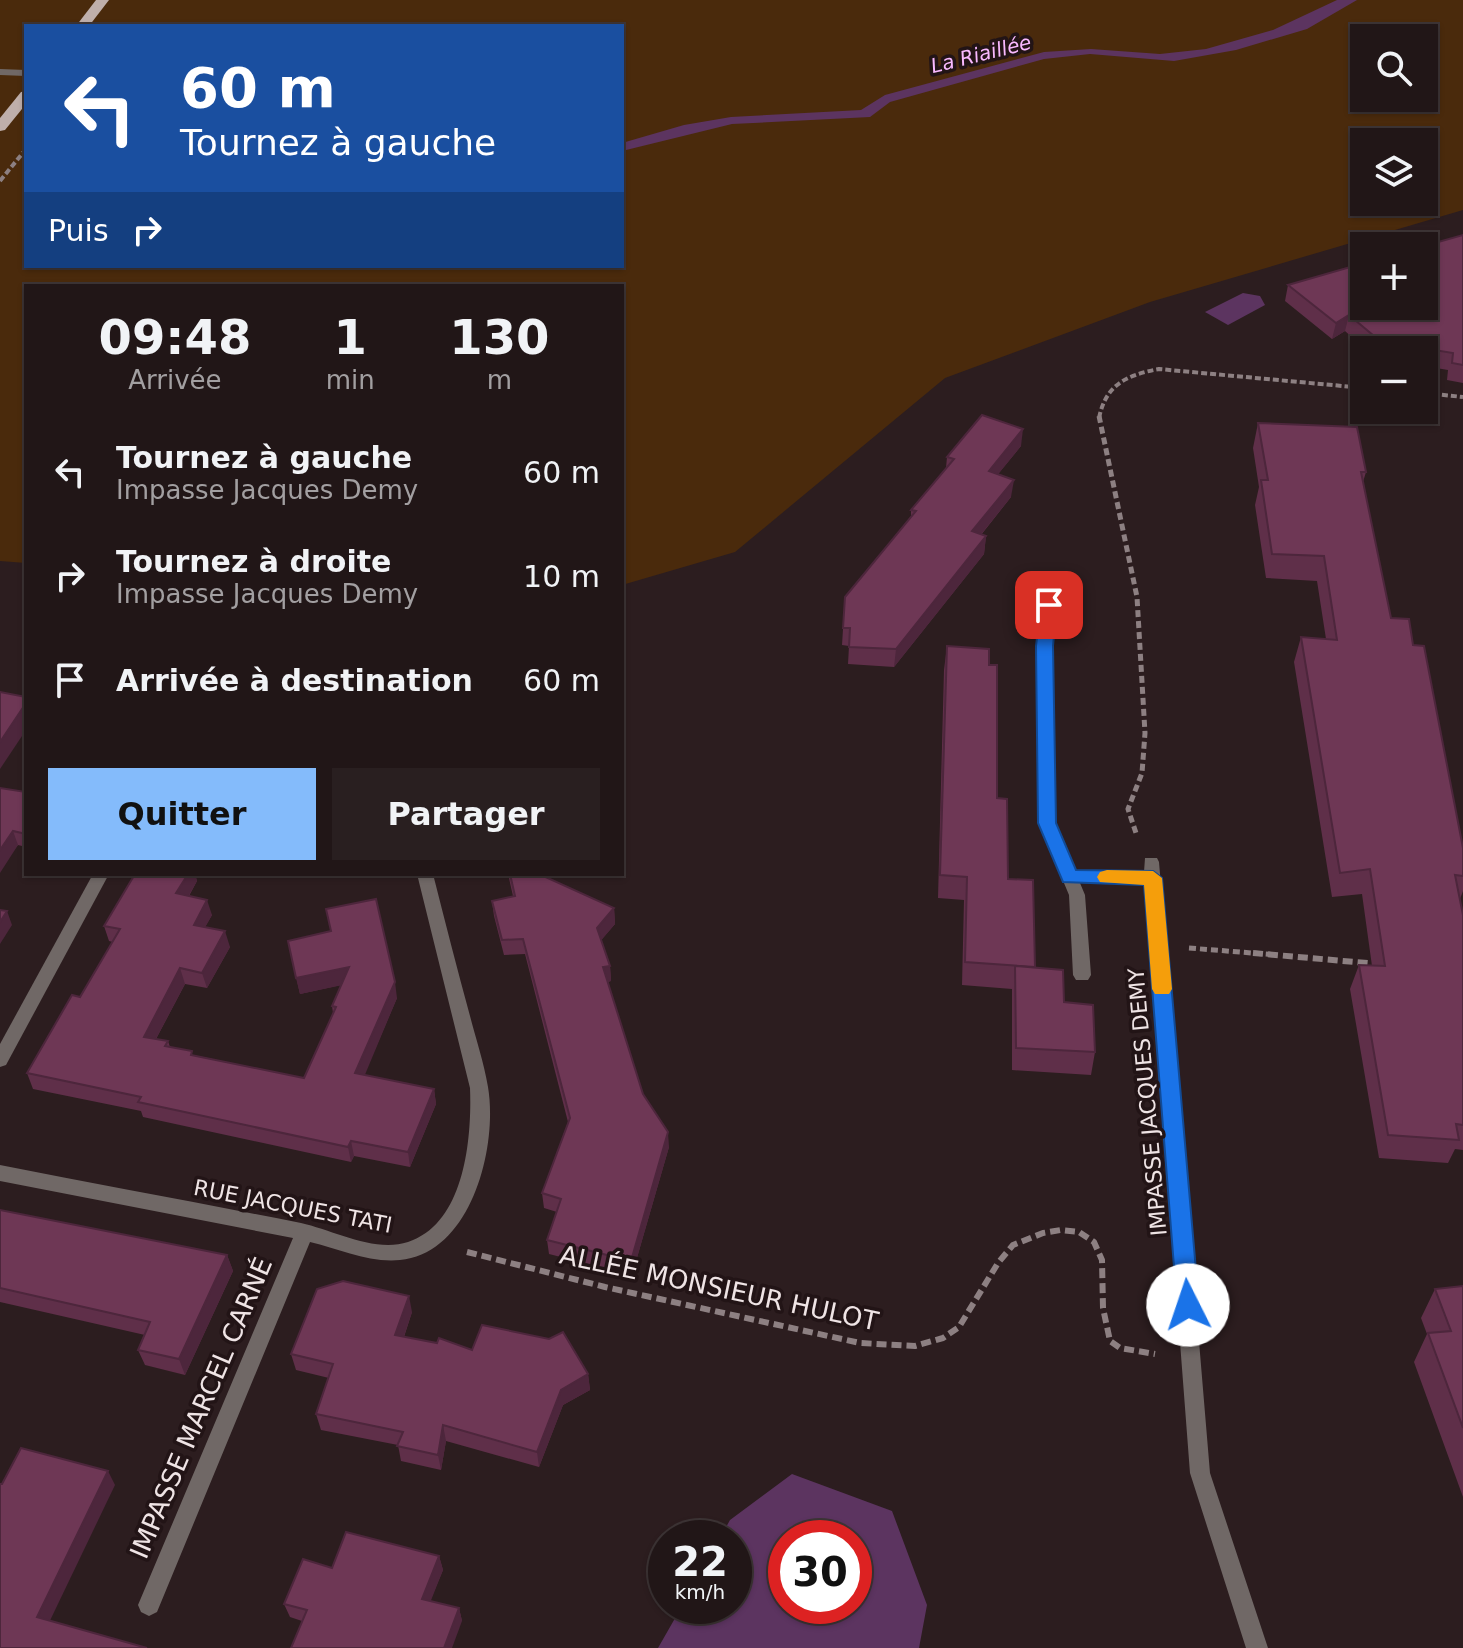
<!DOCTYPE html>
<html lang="fr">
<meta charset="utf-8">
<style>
:root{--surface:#211617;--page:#291f20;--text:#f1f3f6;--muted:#a29fa1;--line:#3e3536;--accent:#84bbfb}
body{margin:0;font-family:"DejaVu Sans",sans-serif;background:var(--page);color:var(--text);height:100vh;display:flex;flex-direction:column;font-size:30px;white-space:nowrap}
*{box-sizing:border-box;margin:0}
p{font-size:26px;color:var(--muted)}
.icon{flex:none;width:44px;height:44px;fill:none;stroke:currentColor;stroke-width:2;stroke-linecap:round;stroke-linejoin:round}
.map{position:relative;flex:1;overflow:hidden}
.panel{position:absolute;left:24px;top:284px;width:600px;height:592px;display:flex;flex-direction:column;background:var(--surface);border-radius:0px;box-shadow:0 2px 6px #0004,0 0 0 2px var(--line)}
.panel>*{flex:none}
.top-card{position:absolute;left:24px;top:24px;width:600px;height:244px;border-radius:0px;box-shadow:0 2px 6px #0004,0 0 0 2px var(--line);background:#1a4fa0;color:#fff;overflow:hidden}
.buttons{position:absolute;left:1350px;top:24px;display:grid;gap:16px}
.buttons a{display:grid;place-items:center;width:88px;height:88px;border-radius:0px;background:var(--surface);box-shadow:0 2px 6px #0004,0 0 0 2px var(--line);font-size:40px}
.speed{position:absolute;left:648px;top:1520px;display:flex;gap:16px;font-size:40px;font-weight:700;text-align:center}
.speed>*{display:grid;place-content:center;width:104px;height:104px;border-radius:50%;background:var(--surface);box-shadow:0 2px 6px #0004,0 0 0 2px var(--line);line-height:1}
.speed small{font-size:20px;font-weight:400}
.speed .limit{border:12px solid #d22;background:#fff;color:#111}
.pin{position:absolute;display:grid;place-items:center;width:68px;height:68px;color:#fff;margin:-34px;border-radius:16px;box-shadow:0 4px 12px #0006}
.me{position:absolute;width:88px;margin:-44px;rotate:356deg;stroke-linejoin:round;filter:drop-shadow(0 0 6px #0008)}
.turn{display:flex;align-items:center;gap:28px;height:168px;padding:0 24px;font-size:36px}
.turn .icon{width:104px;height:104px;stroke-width:2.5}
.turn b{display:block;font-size:56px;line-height:68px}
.then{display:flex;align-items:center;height:76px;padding:0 24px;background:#0003;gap:16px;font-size:30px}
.eta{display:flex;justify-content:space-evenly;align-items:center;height:136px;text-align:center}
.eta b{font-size:48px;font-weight:800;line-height:56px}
.action{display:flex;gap:16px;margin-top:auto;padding:16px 24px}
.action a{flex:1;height:92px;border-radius:0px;background:var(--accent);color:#111;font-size:32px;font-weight:800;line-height:92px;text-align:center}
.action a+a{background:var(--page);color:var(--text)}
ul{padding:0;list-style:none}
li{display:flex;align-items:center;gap:24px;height:104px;padding:0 24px}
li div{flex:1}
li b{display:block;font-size:30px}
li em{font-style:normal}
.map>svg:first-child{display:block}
.green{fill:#4a2a0c;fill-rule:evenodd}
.water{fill:#5c3460;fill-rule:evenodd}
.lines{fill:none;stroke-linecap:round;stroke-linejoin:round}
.path-far2{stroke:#8d8082;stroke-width:4;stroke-dasharray:6 3;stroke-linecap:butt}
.path-far1{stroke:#8d8082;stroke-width:5;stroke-dasharray:7 4;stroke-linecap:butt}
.path{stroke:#8d8082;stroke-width:6;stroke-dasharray:10 5;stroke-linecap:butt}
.street{fill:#706866;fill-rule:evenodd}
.primary{fill:#bfafab;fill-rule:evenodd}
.wall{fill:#5f2f49}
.shaded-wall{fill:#4d263c}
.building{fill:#6e3755;stroke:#4d263c;stroke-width:2}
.route{fill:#1a73e8;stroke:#114b97;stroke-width:2}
.slow{fill:#f59e0b}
.labels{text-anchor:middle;stroke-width:7;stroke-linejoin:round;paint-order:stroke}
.far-water-label{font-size:20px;font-style:italic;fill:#f9b9ff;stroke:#221416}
.street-label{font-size:22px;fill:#efe4e5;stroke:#221416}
.near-street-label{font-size:26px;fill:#efe4e5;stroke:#221416}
</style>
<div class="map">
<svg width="1463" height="1648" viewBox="0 0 1463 1648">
<rect width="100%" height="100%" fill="#2c1d1f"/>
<!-- green -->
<path class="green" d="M0,0H1463V210L1150,302L945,378L735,552L622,585V286H26V563L0,561ZM26,26H622V266H26ZM1364,38H1424V98H1364ZM1364,142H1424V202H1364Z"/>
<!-- water -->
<g class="water">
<polygon points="1337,0 1357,0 1307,29 1236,50 1174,61 1090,54 1044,59 890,102 870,117 732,124 622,151 622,143 684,125 731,117 861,110 885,95 1044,52 1091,49 1160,54 1206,49 1273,30"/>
<polygon points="1243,293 1260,296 1265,305 1228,325 1205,312"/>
<path d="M792,1474L892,1511L927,1605L919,1648H658L682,1606H734V1538H720L730,1520ZM786,1538H854V1606H786Z"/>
</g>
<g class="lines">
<!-- path-far2 -->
<g class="path-far2">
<polyline points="0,181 26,149"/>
<polyline points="1424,393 1463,397"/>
<path d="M1099,418C1106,384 1127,375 1159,369L1364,388"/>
</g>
<!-- path-far1 -->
<g class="path-far1">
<polyline points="1099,416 1137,597 1145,733 1142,773 1128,809 1137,836"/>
<polyline points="1189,948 1277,955"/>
</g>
<!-- path -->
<g class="path">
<polyline points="1253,953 1378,964"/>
<polyline points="467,1252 605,1287 860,1343 915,1346 943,1338 959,1327 998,1263 1013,1245 1043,1233 1061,1230 1079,1232 1094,1242 1102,1260 1103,1308 1110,1341 1120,1348 1155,1354"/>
</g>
<!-- street -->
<g class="street">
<polygon points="0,69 26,70 26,76 0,75"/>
<polygon points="1049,600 1056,605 1051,646 1055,823 1075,871 1144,872 1145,858 1157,858 1159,862 1210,1473 1268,1648 1246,1648 1190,1473 1145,884 1080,883 1085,895 1091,975 1088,980 1076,980 1073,975 1069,895 1039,823 1037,646 1042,605"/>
<polygon points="93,874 109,874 6,1065 0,1067 0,1044"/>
<path d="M417,874H433C445,921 457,969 470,1016C476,1039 484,1063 488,1087C498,1146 472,1253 400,1260C369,1263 339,1249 310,1242L157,1612L149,1616L141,1612L138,1605L293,1238L0,1181V1165C100,1185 201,1203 301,1223C333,1230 374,1253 408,1242C465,1224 472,1138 470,1088Z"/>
</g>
<!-- primary -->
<g class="primary">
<polygon points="96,0 109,0 89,26 76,26"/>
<polygon points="26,91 26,104 5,130 0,131 0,118 21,92"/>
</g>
</g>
<!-- wall -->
<g class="wall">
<polygon points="1463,235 1463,383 1447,380 1448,370 1424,366 1424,350 1366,350 1345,331 1332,339 1285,301 1288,285"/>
<polygon points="1258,423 1366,472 1363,482 1391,618 1413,645 1463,848 1463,891 1460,899 1463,915 1463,1150 1455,1149 1448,1163 1379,1158 1350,989 1359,965 1372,966 1362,894 1332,897 1294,662 1301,637 1326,639 1317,581 1266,578 1255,505 1259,487 1253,448"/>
<polygon points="1021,446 998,474 1011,497 981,535 986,536 984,554 894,667 848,664 849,646 842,645 845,597 911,518 911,510 946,468 947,457"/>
<polygon points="947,646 989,665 997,798 1008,879 1035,968 1064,1002 1095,1052 1091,1075 1012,1070 1012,989 962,985 964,900 938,898 944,670"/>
<polygon points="0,788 26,792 26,847 18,845 13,851"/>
<polygon points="135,874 195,874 197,881 189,896 212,915 205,927 230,947 207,988 185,984 156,1039 168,1041 170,1047 193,1055 304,1078 333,1013 332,1006 341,985 300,994 288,941 397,998 364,1075 434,1089 436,1104 410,1167 354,1156 351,1162 143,1117 141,1111 33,1089 27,1073 80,997 113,942 109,941 104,926"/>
<polygon points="508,874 539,874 614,908 615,924 601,940 610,966 611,981 608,982 643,1094 669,1147 632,1275 549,1254 547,1240 557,1212 544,1208 542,1193 568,1122 525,954 504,955 494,916 492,901 513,896"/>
<polygon points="0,1210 227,1255 233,1271 185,1375 145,1365 138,1350 145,1335 0,1302"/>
<polygon points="1463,1286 1463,1497 1414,1362 1427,1334 1421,1318 1435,1289"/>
<polygon points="412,1312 404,1337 588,1374 590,1390 563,1405 539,1467 446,1441 441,1470 401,1461 398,1445 321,1430 316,1414 329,1378 296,1370 291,1354"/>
<polygon points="439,1556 443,1570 430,1601 459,1608 462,1621 302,1621 290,1617 284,1604 332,1568"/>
</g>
<!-- shaded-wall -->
<g class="shaded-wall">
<polygon points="1349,315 1345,331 1332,339 1336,323"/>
<polygon points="1023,429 1021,446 987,488 989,471"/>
<polygon points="1014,480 1011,497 970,548 972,531"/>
<polygon points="986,536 984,554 894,667 896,649"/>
<polygon points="26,703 26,730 0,769 0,742"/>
<polygon points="13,831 18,845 0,873 0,850"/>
<polygon points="188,874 195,874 197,881 181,909 176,893"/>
<polygon points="207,900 212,915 198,940 194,925"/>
<polygon points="614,908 615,924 599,943 597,928"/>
<polygon points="7,911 12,925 0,944 0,922"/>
<polygon points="225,931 230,947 207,988 202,973"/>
<polygon points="610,966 611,981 604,982 603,967"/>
<polygon points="349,967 352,983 300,994 296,978"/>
<polygon points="180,968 185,984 149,1052 144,1037"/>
<polygon points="395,982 397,998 359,1089 355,1073"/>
<polygon points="434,1089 436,1104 410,1167 408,1152"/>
<polygon points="668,1132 669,1147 632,1275 631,1261"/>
<polygon points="351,1141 354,1156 351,1162 348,1147"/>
<polygon points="227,1255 233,1271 185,1375 179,1359"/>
<polygon points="409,1296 412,1312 399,1351 395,1335"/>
<polygon points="588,1374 590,1390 563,1405 539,1467 537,1452 561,1390"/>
<polygon points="443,1425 446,1441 441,1470 438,1455"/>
<polygon points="108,1471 115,1485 45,1631 37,1617"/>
<polygon points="439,1556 443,1570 426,1613 422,1599"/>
<polygon points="459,1608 462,1621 452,1648 444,1648"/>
</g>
<!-- building -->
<g class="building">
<polygon points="1463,235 1463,365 1452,363 1453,353 1380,341 1349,315 1336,323 1288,285 1364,263 1364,306 1424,306 1424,246"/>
<polygon points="982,415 1023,429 989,471 1014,480 972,531 986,536 896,649 849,647 850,628 843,628 845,597 916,511 911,510 954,459 947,457"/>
<polygon points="1258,423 1357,427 1366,472 1361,472 1391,618 1409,619 1413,645 1424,646 1463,848 1463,876 1455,875 1463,915 1463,1125 1456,1124 1459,1140 1388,1135 1359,965 1385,966 1370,869 1340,873 1301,637 1337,640 1324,556 1272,554 1261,480 1268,480"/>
<polygon points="947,646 989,649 989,665 997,665 997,798 1007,799 1008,879 1033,880 1035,967 965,962 967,877 940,875"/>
<polygon points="0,692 26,697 26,703 0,742"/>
<polygon points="0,788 26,792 26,834 13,831 0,850"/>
<polygon points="135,874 188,874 176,893 207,900 194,925 225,931 202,973 180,968 144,1037 168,1041 165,1046 192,1051 191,1055 304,1078 336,1007 332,1006 349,967 296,978 288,941 331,931 326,909 376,899 395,982 355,1073 434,1089 408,1152 351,1141 348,1147 138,1102 141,1097 27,1073 72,995 80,997 120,929 104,926"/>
<polygon points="510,874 539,874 614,908 597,928 610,966 603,967 643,1094 668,1132 631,1261 547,1240 561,1199 542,1193 570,1118 523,939 502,940 492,901 515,896"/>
<polygon points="0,910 7,911 0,922"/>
<polygon points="1015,966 1063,970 1064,1002 1093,1005 1095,1052 1016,1048"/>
<polygon points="0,1210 227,1255 179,1359 138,1350 150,1322 0,1288"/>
<polygon points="343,1281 409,1296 395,1335 437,1343 439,1338 472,1350 482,1325 549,1339 563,1332 588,1374 561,1390 537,1452 443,1425 438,1455 397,1446 403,1432 316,1414 333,1364 291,1354 317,1289"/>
<polygon points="1463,1286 1463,1428 1428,1333 1451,1331 1435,1289"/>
<polygon points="21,1448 108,1471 37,1617 147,1648 0,1648 0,1484 2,1484"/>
<polygon points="346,1532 439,1556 422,1599 459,1608 444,1648 291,1648 307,1610 284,1604 303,1559 332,1568"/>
</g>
<!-- route -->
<polygon class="route" points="1049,600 1057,605 1053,646 1056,823 1076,870 1153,871 1162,878 1199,1305 1195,1312 1188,1314 1180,1312 1177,1305 1144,885 1063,882 1038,823 1036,646 1041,605"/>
<!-- slow -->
<polygon class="slow" points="1107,870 1153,871 1162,878 1172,989 1169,994 1155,994 1152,989 1144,885 1100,882 1097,877 1100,872"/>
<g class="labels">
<!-- far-water labels -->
<g class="far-water-label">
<text transform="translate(981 54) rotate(-14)" y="7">La Riaillée</text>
</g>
<!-- street labels -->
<g class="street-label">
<text transform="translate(1147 1102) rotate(-95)" y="8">IMPASSE JACQUES DEMY</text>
<text transform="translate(293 1206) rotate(11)" y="8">RUE JACQUES TATI</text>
</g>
<!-- near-street labels -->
<g class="near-street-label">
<text transform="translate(719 1288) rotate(12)" y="9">ALLÉE MONSIEUR HULOT</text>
<text transform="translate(201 1408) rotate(-67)" y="9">IMPASSE MARCEL CARNÉ</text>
</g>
</g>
</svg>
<div class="buttons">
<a><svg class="icon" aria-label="search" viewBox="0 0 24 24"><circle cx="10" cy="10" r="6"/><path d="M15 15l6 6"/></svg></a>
<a><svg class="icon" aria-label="layers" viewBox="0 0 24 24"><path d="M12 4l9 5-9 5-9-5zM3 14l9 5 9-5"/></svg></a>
<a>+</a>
<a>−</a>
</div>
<div class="speed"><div>22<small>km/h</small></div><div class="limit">30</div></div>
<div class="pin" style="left:1049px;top:605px;background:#d93025"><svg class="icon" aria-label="arrive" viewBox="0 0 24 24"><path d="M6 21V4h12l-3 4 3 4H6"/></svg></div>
<svg class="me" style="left:1188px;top:1305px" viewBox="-20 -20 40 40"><circle r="19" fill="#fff"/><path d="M0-13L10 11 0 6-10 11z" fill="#1a73e8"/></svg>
<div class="top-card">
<div class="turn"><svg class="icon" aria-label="left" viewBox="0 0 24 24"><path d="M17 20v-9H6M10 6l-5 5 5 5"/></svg><div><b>60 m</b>Tournez à gauche</div></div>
<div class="then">Puis<svg class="icon" aria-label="right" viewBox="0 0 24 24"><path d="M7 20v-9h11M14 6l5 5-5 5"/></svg></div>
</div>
<section class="panel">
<div class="eta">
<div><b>09:48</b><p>Arrivée</p></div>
<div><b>1</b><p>min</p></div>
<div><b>130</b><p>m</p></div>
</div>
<ul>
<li><svg class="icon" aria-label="left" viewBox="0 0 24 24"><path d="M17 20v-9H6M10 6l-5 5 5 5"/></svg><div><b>Tournez à gauche</b><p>Impasse Jacques Demy</p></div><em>60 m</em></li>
<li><svg class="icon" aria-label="right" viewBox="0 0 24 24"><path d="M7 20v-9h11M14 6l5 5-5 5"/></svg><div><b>Tournez à droite</b><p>Impasse Jacques Demy</p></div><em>10 m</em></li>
<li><svg class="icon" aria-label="arrive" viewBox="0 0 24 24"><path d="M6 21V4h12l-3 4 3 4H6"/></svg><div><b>Arrivée à destination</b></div><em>60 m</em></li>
</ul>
<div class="action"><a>Quitter</a><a>Partager</a></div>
</section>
</div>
